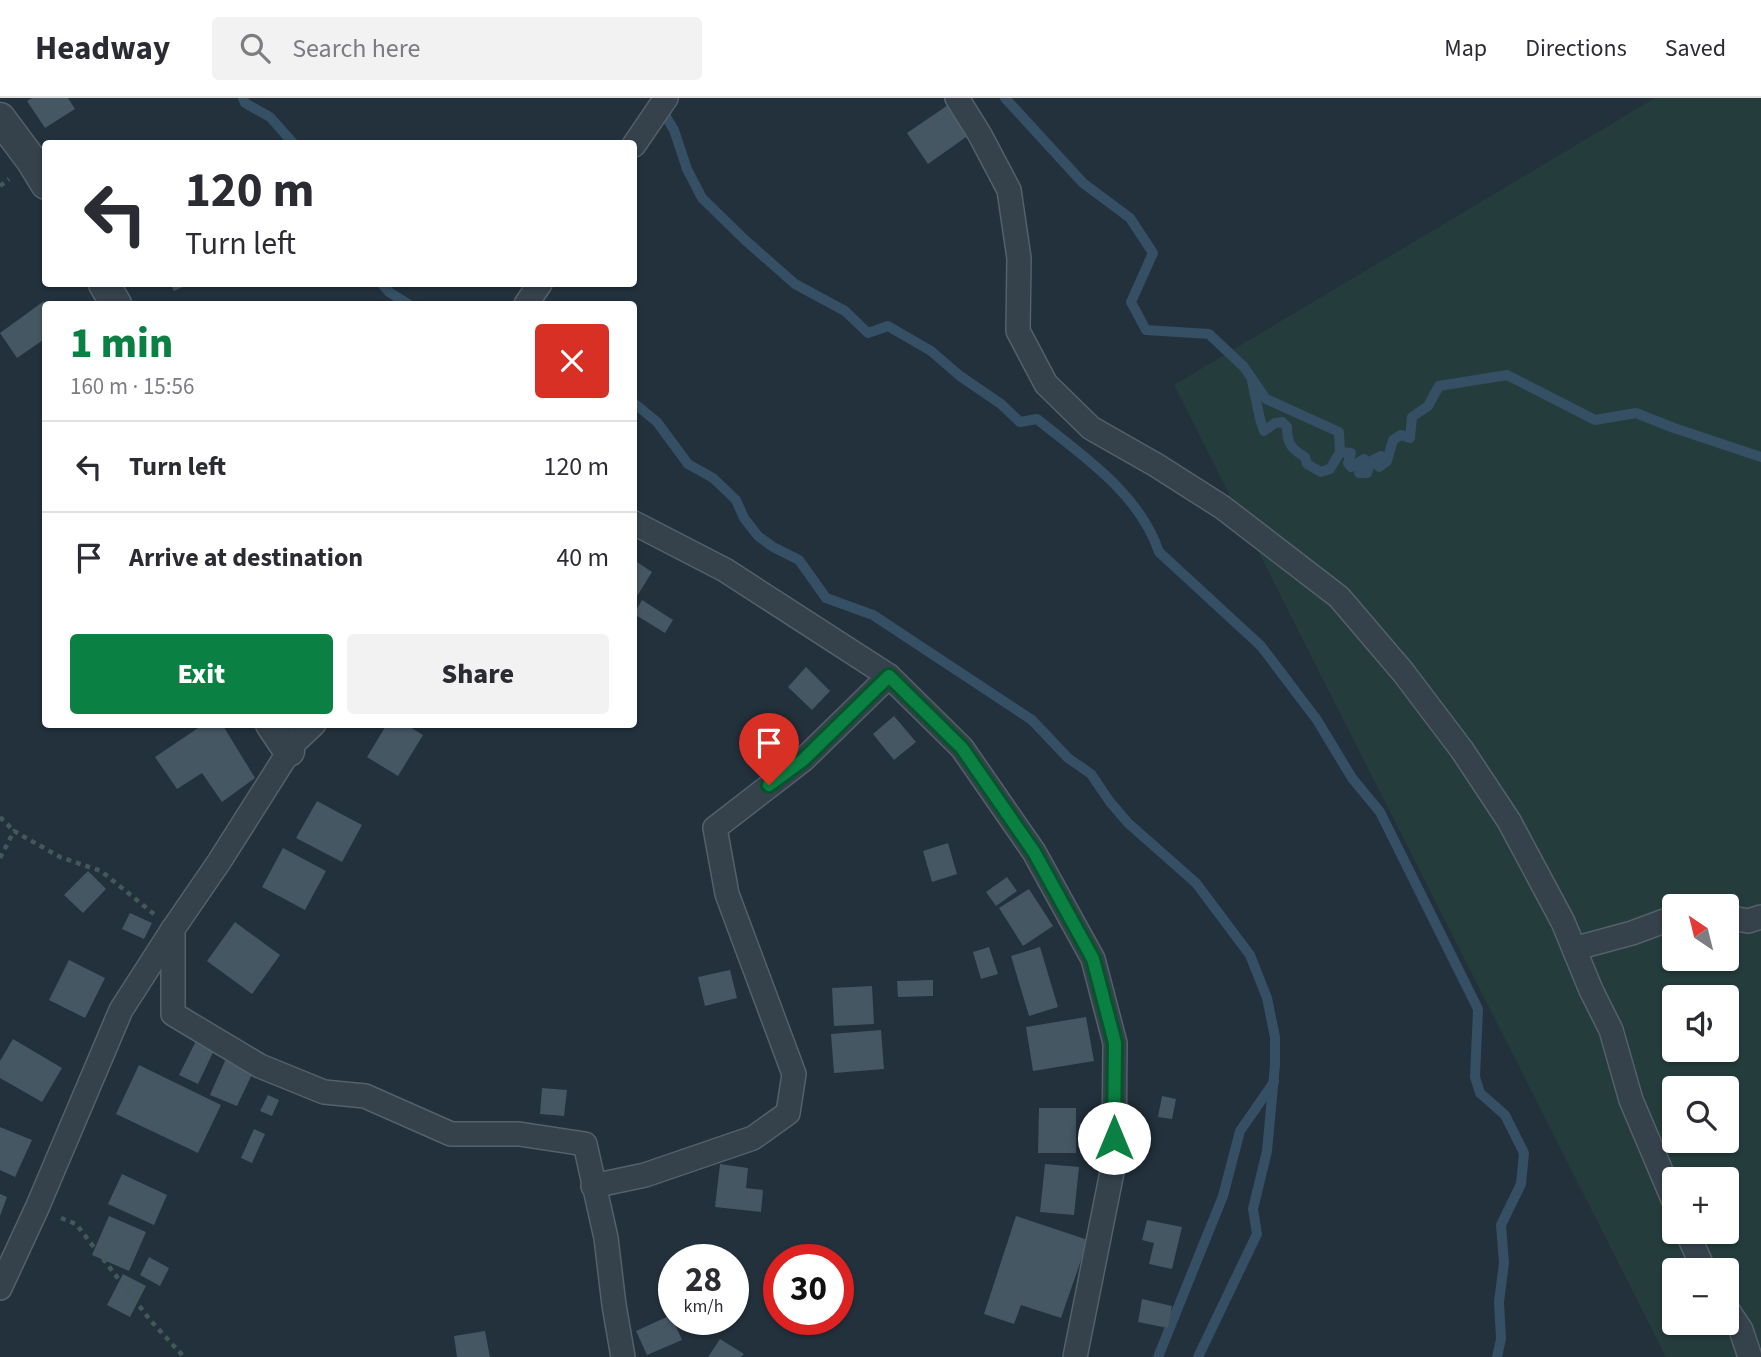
<!DOCTYPE html>
<meta charset="utf-8">
<style>
:root{--surface:#fff;--page:#f2f2f3;--text:#2b2b33;--muted:#7c7c81;--line:#e1e1e2;--accent:#0b8043}
body{margin:0;font-family:"Source Sans 3",sans-serif;background:var(--page);color:var(--text);height:100vh;display:flex;flex-direction:column;font-size:26px;white-space:nowrap}
*{box-sizing:border-box;margin:0}
p{font-size:23px;color:var(--muted)}
.icon{flex:none;width:38px;height:38px;fill:none;stroke:currentColor;stroke-width:2;stroke-linecap:round;stroke-linejoin:round}
.map{position:relative;flex:1;overflow:hidden}
.drawer{position:absolute;left:42px;top:203px;width:595px;height:427px;display:flex;flex-direction:column;background:var(--surface);border-radius:7px;box-shadow:0 2px 5px #0004}
.drawer>*{flex:none}
.banner{position:absolute;left:42px;top:42px;width:595px;height:147px;border-radius:7px;box-shadow:0 2px 5px #0004;background:#fff;color:var(--text);overflow:hidden}
.needle{width:46px;rotate:325deg}
.buttons{position:absolute;left:1662px;top:796px;display:grid;gap:14px}
.buttons a{display:grid;place-items:center;width:77px;height:77px;border-radius:7px;background:var(--surface);box-shadow:0 2px 5px #0004;font-size:35px}
.speed{position:absolute;left:658px;top:1146px;display:flex;gap:14px;font-size:35px;font-weight:700;text-align:center}
.speed>*{display:grid;place-content:center;width:91px;height:91px;border-radius:50%;background:var(--surface);box-shadow:0 2px 5px #0004;line-height:1}
.speed small{font-size:18px;font-weight:400}
.speed .limit{border:10px solid #d22;background:#fff;color:#111}
.pin{position:absolute;display:grid;place-items:center;width:60px;height:60px;color:#fff;margin:-72px -30px;border-radius:50% 50% 50% 0;rotate:-45deg;box-shadow:0 0 7px #0007}
.pin .icon{rotate:45deg}
.me{position:absolute;width:77px;margin:-38px;rotate:0deg;stroke-linejoin:round;filter:drop-shadow(0 0 5px #0008)}
.turn{display:flex;align-items:center;gap:24px;height:147px;padding:0 28px;font-size:32px}
.turn .icon{width:91px;height:91px;stroke-width:2.5}
.turn b{display:block;font-size:49px;line-height:60px}
.round{display:grid;place-items:center;flex:none;width:74px;height:74px;border-radius:7px;background:var(--page)}
.head{display:flex;align-items:center;justify-content:space-between;height:119px;padding:0 28px}
h1{font-size:42px;font-weight:800;line-height:52px;color:var(--accent)}
.cta{display:flex;gap:14px;margin-top:auto;padding:14px 28px}
.cta a{flex:1;height:80px;border-radius:7px;background:var(--accent);color:#fff;font-size:28px;font-weight:800;line-height:80px;text-align:center}
.cta a+a{background:var(--page);color:var(--text)}
ul{padding:0;list-style:none}
li{display:flex;align-items:center;gap:21px;height:91px;padding:0 28px;border-top:2px solid var(--line)}
li div{flex:1}
li b{display:block;font-size:26px}
li em{font-style:normal}
header{display:flex;align-items:center;gap:42px;box-sizing:border-box;height:98px;padding:0 35px;background:var(--surface);border-bottom:2px solid var(--line)}
header strong{font-size:33px}
nav{display:flex;gap:38px;margin-inline-start:auto;font-size:24px}
.search{width:490px;height:63px;background:var(--page);display:flex;align-items:center;gap:18px;box-sizing:border-box;padding:0 24px;border-radius:7px;color:var(--muted);font-size:26px}
.map>svg:first-child{display:block}
.green{fill:#243d3c;fill-rule:evenodd}
.lines{fill:none;stroke-linecap:round;stroke-linejoin:round}
.stream{stroke:#354f64;stroke-width:10}
.building{fill:#455763}
.minor-casing{stroke:#54606a;stroke-width:26}
.tertiary-casing{stroke:#54606a;stroke-width:33}
.path{stroke:#415959;stroke-width:4.5;stroke-dasharray:5 5;stroke-linecap:butt}
.minor{stroke:#35424c;stroke-width:23}
.tertiary{stroke:#35424c;stroke-width:30}
.route-casing{stroke:#07532c;stroke-width:18}
.route{stroke:#0b8043;stroke-width:12}
</style>
<header>
<strong>Headway</strong>
<div class="search"><svg class="icon" aria-label="search" viewBox="0 0 24 24"><circle cx="10" cy="10" r="6"/><path d="M15 15l6 6"/></svg>Search here</div>
<nav><a>Map</a><a>Directions</a><a>Saved</a></nav>
</header>
<div class="map">
<svg width="1761" height="1259" viewBox="0 0 1761 1259">
<rect width="100%" height="100%" fill="#22313c"/>
<!-- green -->
<path class="green" d="M1655,0H1761V1259H1666L1174,287ZM1675,808H1727V861H1675ZM1675,900H1727V952H1675ZM1675,990H1727V1043H1675ZM1675,1082H1727V1134H1675ZM1675,1172H1727V1225H1675Z"/>
<g class="lines">
<!-- stream -->
<g class="stream">
<polyline points="243,0 245,5 270,19 294,46"/>
<polyline points="1005,0 1083,85 1130,120 1153,155 1131,204 1146,232 1209,236 1244,269 1266,301 1339,334 1340,354 1351,355 1348,365 1351,369 1364,361 1359,375 1367,375 1371,363 1381,358 1379,369 1387,363 1393,342 1401,337 1410,340 1412,319 1428,308 1439,288 1507,277 1595,322 1636,315 1674,330 1761,359"/>
<path d="M661,10L674,32L687,71L702,100L745,142L795,186L845,213L868,235L888,228L931,253L960,278L1001,306L1020,324L1037,321C1084,359 1139,395 1159,454L1261,548L1317,622L1352,680L1380,714L1478,911L1475,979L1480,995L1505,1017L1524,1055L1521,1086L1501,1127L1504,1165L1499,1204L1501,1241L1497,1259"/>
<polyline points="382,186 389,194 408,206"/>
<path d="M1252,283L1260,321L1264,333L1275,325L1282,324L1287,329C1287,345 1291,351 1305,359L1307,366L1321,374L1330,371L1340,354"/>
<polyline points="634,305 657,324 688,366 713,380 736,402 744,420 758,438 773,449 799,462 826,500 873,517 1032,622 1068,660 1091,676 1110,704 1128,725 1196,785 1250,857 1267,900 1275,939 1275,967 1267,1053 1253,1111 1257,1136 1198,1259"/>
<polyline points="1158,1259 1223,1098 1240,1033 1274,984"/>
</g>
</g>
<!-- building -->
<g class="building">
<polygon points="32,0 68,0 75,11 45,30 27,3"/>
<polygon points="948,7 969,37 928,66 907,35"/>
<polygon points="170,186 190,186 174,193"/>
<polygon points="44,203 46,240 17,260 0,235"/>
<polygon points="634,462 652,474 634,503"/>
<polygon points="642,502 673,522 665,535 634,516"/>
<polygon points="806,569 830,593 812,612 788,589"/>
<polygon points="894,618 916,644 894,662 873,636"/>
<polygon points="204,626 222,626 255,680 222,704 202,675 177,691 155,659"/>
<polygon points="387,626 405,626 423,637 398,678 367,659"/>
<polygon points="317,703 362,727 342,764 296,740"/>
<polygon points="948,745 957,776 932,784 923,753"/>
<polygon points="283,750 326,773 305,812 262,789"/>
<polygon points="88,773 106,791 83,815 64,797"/>
<polygon points="1007,779 1017,793 996,808 986,794"/>
<polygon points="1029,791 1053,828 1023,848 999,810"/>
<polygon points="130,815 152,825 144,841 122,831"/>
<polygon points="235,824 280,857 252,896 207,863"/>
<polygon points="989,849 998,876 981,881 973,854"/>
<polygon points="1040,849 1058,909 1029,918 1011,858"/>
<polygon points="69,862 105,880 85,920 49,902"/>
<polygon points="730,872 737,900 705,908 698,879"/>
<polygon points="933,882 933,898 898,899 897,883"/>
<polygon points="872,888 874,926 834,928 832,890"/>
<polygon points="1086,919 1094,963 1033,973 1026,929"/>
<polygon points="881,932 884,971 834,975 831,936"/>
<polygon points="198,939 216,948 198,986 179,977"/>
<polygon points="13,941 62,970 42,1004 0,980 0,963"/>
<polygon points="228,956 256,968 237,1008 210,997"/>
<polygon points="139,967 221,1007 198,1055 116,1016"/>
<polygon points="542,990 567,992 564,1018 540,1016"/>
<polygon points="268,997 279,1002 272,1018 260,1013"/>
<polygon points="1162,998 1176,1001 1172,1021 1158,1019"/>
<polygon points="1039,1010 1076,1010 1076,1055 1038,1055"/>
<polygon points="0,1029 32,1042 15,1079 0,1072"/>
<polygon points="254,1031 265,1036 252,1065 241,1060"/>
<polygon points="720,1066 748,1070 746,1090 763,1092 761,1114 715,1109"/>
<polygon points="1045,1066 1079,1069 1074,1117 1040,1114"/>
<polygon points="122,1076 167,1097 154,1127 108,1106"/>
<polygon points="0,1096 7,1099 0,1118"/>
<polygon points="109,1118 146,1134 129,1173 92,1157"/>
<polygon points="1016,1118 1088,1142 1061,1220 1021,1207 1014,1226 984,1216"/>
<polygon points="1147,1122 1182,1129 1172,1171 1149,1166 1154,1145 1142,1142"/>
<polygon points="149,1159 169,1170 160,1188 140,1177"/>
<polygon points="123,1176 146,1188 130,1219 107,1207"/>
<polygon points="1142,1201 1172,1208 1168,1230 1138,1224"/>
<polygon points="671,1217 682,1242 647,1257 636,1233"/>
<polygon points="485,1233 490,1259 457,1259 454,1238"/>
<polygon points="720,1241 744,1256 741,1259 708,1259"/>
</g>
<g class="lines">
<defs>
<g id="minor">
<polyline points="957,0 980,37 1009,92 1019,160 1018,233 1046,286 1091,330 1156,367 1222,409 1339,499 1403,574 1462,652 1509,723 1563,824 1591,892 1611,932 1631,1002 1675,1106"/>
<polyline points="634,47 666,0"/>
<polyline points="526,206 540,186"/>
<polyline points="634,425 725,472 889,578 962,650 1034,754 1093,861 1115,945 1114,1064 1075,1259"/>
<polyline points="1727,819 1748,823 1761,819"/>
<polyline points="173,831 173,916 260,968 324,994 365,998 451,1036 519,1036 585,1046 606,1140 614,1207 623,1259"/>
<polyline points="1575,853 1584,848 1632,835 1675,819"/>
<polyline points="593,1088 645,1077 753,1040 788,1015 794,976 727,796 715,730 803,662 889,578"/>
<polyline points="1687,1134 1704,1172"/>
<polyline points="0,1190 37,1110 121,912 173,831 219,764 295,644 314,626"/>
<polyline points="1727,1211 1741,1232 1750,1259"/>
</g>
<g id="tertiary">
<polyline points="0,20 32,63 46,86"/>
<polyline points="104,186 116,206"/>
<polyline points="271,626 289,653"/>
</g>
</defs>
<!-- minor casing -->
<use href="#minor" class="minor-casing"/>
<!-- tertiary casing -->
<use href="#tertiary" class="tertiary-casing"/>
<!-- path -->
<g class="path">
<polyline points="0,88 9,81"/>
<polyline points="0,719 14,733"/>
<polyline points="0,760 14,733 60,759 101,773 154,816"/>
<polyline points="61,1120 76,1126 151,1223 184,1259"/>
</g>
<!-- minor -->
<use href="#minor" class="minor"/>
<!-- tertiary -->
<use href="#tertiary" class="tertiary"/>
</g>
<g class="lines">
<defs>
<polyline id="route" points="769,687 803,662 889,578 962,650 1034,754 1093,861 1115,945 1114,1040"/>
</defs>
<!-- route casing -->
<use href="#route" class="route-casing"/>
<!-- route -->
<use href="#route" class="route"/>
</g>
</svg>
<div class="buttons">
<a><svg class="needle" viewBox="-14 -14 28 28"><path d="M0-13l5 13h-10z" fill="#e53935"/><path d="M0 13l5-13h-10z" fill="#7c7c81"/></svg></a>
<a><svg class="icon" aria-label="sound" viewBox="0 0 24 24"><path d="M4 9h4l5-4v14l-5-4H4zM17 9q2 3 0 6"/></svg></a>
<a><svg class="icon" aria-label="search" viewBox="0 0 24 24"><circle cx="10" cy="10" r="6"/><path d="M15 15l6 6"/></svg></a>
<a>+</a>
<a>−</a>
</div>
<div class="speed"><div>28<small>km/h</small></div><div class="limit">30</div></div>
<div class="pin" style="left:769px;top:687px;background:#d93025"><svg class="icon" aria-label="arrive" viewBox="0 0 24 24"><path d="M6 21V4h12l-3 4 3 4H6"/></svg></div>
<svg class="me" style="left:1114px;top:1040px" viewBox="-20 -20 40 40"><circle r="19" fill="#fff"/><path d="M0-13L10 11 0 6-10 11z" fill="#0b8043"/></svg>
<div class="banner">
<div class="turn"><svg class="icon" aria-label="left" viewBox="0 0 24 24"><path d="M17 20v-9H6M10 6l-5 5 5 5"/></svg><div><b>120 m</b>Turn left</div></div>
</div>
<section class="drawer">
<div class="head"><div><h1>1 min</h1><p>160 m · 15:56</p></div><a class="round" style="background:#d93025;color:#fff"><svg class="icon" aria-label="close" viewBox="0 0 24 24"><path d="M6 6l12 12M18 6L6 18"/></svg></a></div>
<ul>
<li><svg class="icon" aria-label="left" viewBox="0 0 24 24"><path d="M17 20v-9H6M10 6l-5 5 5 5"/></svg><div><b>Turn left</b></div><em>120 m</em></li>
<li><svg class="icon" aria-label="arrive" viewBox="0 0 24 24"><path d="M6 21V4h12l-3 4 3 4H6"/></svg><div><b>Arrive at destination</b></div><em>40 m</em></li>
</ul>
<div class="cta"><a>Exit</a><a>Share</a></div>
</section>
</div>
